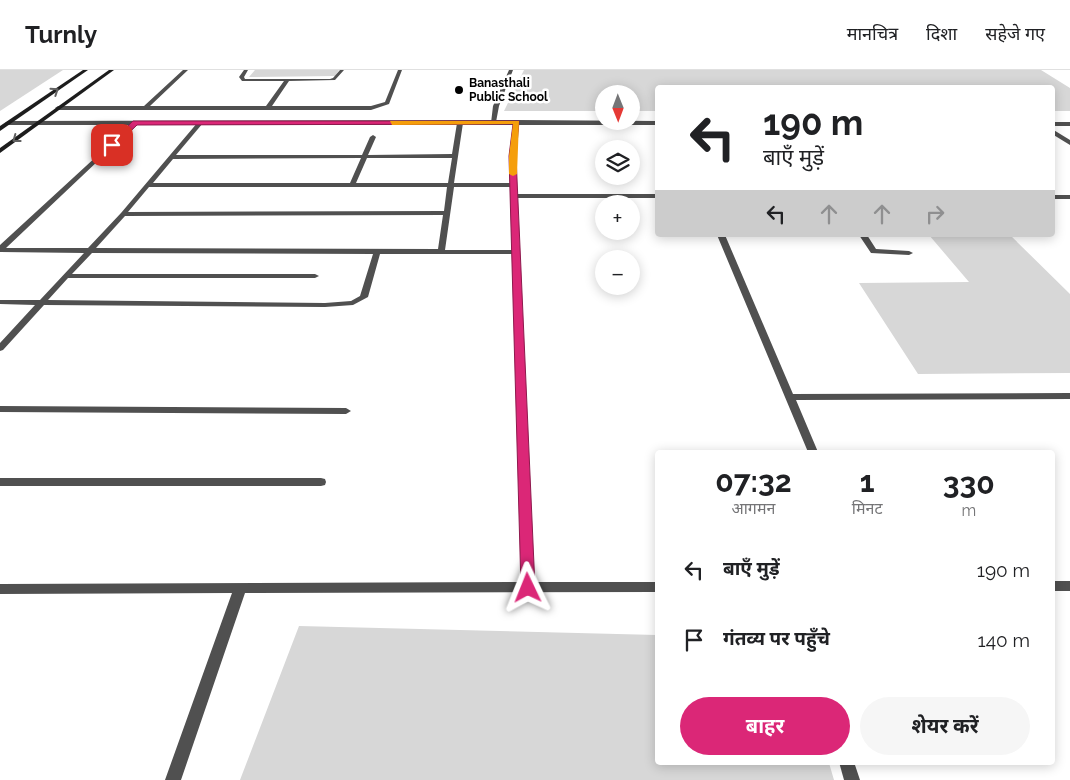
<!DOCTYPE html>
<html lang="hi">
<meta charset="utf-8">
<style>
:root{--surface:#fff;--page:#f6f6f6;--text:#202124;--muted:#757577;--line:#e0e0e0;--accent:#db2777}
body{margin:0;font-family:Raleway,"Noto Sans Devanagari",sans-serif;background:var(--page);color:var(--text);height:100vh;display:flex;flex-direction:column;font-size:19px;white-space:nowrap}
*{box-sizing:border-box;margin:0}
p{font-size:16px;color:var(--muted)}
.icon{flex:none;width:28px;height:28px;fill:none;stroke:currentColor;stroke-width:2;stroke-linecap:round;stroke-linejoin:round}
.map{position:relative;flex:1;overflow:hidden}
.sheet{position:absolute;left:655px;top:380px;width:400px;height:315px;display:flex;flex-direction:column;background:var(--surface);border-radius:5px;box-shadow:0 2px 12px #0003}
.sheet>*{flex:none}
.top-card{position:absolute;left:655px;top:15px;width:400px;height:152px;border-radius:5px;box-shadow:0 2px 12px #0003;background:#fff;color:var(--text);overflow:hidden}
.needle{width:32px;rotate:179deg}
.tools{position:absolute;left:595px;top:15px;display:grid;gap:10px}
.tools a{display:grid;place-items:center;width:45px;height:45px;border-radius:50%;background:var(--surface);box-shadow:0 2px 12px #0003;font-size:25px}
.pin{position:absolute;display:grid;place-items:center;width:42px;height:42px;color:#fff;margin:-21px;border-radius:10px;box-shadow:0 2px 8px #0006}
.me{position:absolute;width:55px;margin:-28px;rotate:358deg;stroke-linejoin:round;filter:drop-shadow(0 0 4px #0008)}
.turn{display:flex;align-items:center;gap:18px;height:105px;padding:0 25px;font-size:22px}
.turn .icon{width:65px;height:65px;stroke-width:2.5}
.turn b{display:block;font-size:35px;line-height:42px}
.lanes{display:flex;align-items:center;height:48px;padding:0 25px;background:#0003;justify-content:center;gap:25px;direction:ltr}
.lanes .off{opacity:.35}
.eta{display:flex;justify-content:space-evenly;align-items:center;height:85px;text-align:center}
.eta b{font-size:30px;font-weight:700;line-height:35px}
.button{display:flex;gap:10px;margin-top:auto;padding:10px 25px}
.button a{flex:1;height:58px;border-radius:30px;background:var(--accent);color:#fff;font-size:20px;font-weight:700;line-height:58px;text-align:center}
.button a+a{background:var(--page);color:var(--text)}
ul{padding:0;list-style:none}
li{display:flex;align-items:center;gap:15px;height:70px;padding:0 25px}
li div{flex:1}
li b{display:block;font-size:19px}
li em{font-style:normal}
header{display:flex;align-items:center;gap:30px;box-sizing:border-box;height:70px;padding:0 25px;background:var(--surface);border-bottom:1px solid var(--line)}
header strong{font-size:24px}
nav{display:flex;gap:28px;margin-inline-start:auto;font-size:18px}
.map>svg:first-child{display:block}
.green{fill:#d7d7d7}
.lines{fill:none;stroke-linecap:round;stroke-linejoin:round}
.lane{fill:#505050;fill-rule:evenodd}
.street{fill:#505050;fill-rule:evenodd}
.secondary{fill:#1d1d1d;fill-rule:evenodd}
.oneway{stroke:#616161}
.route{fill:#db2777;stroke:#8e194d}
.slow{fill:#f59e0b}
.poi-dot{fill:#000;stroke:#fff;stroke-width:2}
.labels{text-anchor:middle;stroke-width:5;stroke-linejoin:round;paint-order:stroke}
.far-poi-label{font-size:12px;font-weight:bold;fill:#000;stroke:#fff;text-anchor:start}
</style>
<header>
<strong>Turnly</strong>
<nav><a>मानचित्र</a><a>दिशा</a><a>सहेजे गए</a></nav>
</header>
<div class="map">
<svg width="1070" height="710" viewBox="0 0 1070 710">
<rect width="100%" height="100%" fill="#fff"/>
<!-- green -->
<g class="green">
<polygon points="0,0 63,0 0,41"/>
<polygon points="255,0 339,0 335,6 249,7"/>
<polygon points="524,0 1041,0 1070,18 1070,41 1053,41 1052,18 658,18 657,41 631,41 631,24 604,24 604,41 504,41"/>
<polygon points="929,165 1010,165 1070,224 1070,303 918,304 859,213 969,212"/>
<polygon points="299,556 657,565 658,692 829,693 834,710 240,710"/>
</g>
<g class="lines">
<!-- lane -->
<g class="lane">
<polygon points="509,0 513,0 499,36 496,52 491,53 493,36"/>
<path d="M135,51L137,52V54L6,178H88L121,143L198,52L203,53L176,85H362L370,67L373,65L376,67L368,85L452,84L457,53L460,51L463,53L454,113H513L516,115L513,117H454L445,180H516L520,182L516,184H380L368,227L353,235L325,237L44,235L3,280L0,281V273L35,235L0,234V230H40L84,183L0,182V175ZM361,88L350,113H153L173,89ZM367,88H452L448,113H356ZM149,117H447L444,141L128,142ZM443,145L438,179L96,178L125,146ZM92,183L373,184L360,226L351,231L325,233L48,230L68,208H315L319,206L315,204H72Z"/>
<polygon points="859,165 867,165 876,179 909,181 913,183 909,185 871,183"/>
<polygon points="0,336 346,338 351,341 346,344 0,342"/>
<polygon points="0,408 321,408 325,409 326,412 325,415 321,416 0,416"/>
</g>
<!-- street -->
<g class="street">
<polygon points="183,0 188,0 150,36 266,36 284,11 242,11 239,7 244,0 248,0 244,7 245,9 330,9 333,8 340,0 344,0 335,10 289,11 272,36 371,36 385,32 398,0 402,0 389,34 371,40 58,40 55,38 58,36 144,36"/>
<polygon points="517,50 658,51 658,55 519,55 515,86 517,124 658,124 658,128 517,128 534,512 658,512 658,522 245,523 181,710 165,710 232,523 0,524 0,514 522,512 509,86 514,55 8,55 5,53 8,51"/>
<rect x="1052" y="52" width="18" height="4"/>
<polygon points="1052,59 1070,70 1070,75 1052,64"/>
<rect x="1052" y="125" width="18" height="4"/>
<polygon points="717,165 725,165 793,324 1070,323 1070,329 796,330 818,382 808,382"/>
<rect x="1052" y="511" width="18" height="10"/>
<polygon points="839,692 854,692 860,710 844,710"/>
</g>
<!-- secondary -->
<g class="secondary">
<polygon points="83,0 88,0 0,61 0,56"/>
<polygon points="109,0 114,0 0,83 0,78"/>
</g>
</g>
<!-- one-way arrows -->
<defs><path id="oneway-chevron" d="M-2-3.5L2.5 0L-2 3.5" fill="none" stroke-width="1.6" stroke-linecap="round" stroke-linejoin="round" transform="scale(1.25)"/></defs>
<g class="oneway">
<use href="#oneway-chevron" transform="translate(55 21) rotate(-34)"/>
<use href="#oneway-chevron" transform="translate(16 69) rotate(143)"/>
</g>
<!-- route -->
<polygon class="route" points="133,51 519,51 516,86 535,518 533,522 523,522 521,518 509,86 513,54 137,55 114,77 109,77 109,74"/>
<!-- slow -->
<polygon class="slow" points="390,51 519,51 517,104 513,106 509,104 509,86 513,54 392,55"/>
<!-- markers -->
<circle class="poi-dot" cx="459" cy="20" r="5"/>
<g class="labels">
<!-- far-poi labels -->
<g class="far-poi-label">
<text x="469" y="17">Banasthali<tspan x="469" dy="14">Public School</tspan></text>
</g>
</g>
</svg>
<div class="tools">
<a><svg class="needle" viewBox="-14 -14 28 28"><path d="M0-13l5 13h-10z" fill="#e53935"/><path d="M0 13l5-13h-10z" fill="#757577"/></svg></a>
<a><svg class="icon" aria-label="layers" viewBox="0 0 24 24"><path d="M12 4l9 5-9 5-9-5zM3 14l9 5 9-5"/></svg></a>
<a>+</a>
<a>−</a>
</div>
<div class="pin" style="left:112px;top:75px;background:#d93025"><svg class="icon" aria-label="arrive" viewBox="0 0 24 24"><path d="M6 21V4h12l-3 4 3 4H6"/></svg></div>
<svg class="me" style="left:528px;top:518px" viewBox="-20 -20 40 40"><path d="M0-17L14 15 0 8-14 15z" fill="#db2777" stroke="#fff" stroke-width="4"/></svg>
<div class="top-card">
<div class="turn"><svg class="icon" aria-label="left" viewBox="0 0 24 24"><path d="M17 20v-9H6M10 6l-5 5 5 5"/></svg><div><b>190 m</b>बाएँ मुड़ें</div></div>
<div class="lanes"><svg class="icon" aria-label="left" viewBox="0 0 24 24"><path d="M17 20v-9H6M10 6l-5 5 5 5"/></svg><svg class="icon off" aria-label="ahead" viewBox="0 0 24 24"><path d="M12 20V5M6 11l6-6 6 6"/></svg><svg class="icon off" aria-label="ahead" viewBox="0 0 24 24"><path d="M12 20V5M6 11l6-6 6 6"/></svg><svg class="icon off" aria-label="right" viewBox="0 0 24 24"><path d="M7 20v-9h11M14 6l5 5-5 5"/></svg></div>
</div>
<section class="sheet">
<div class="eta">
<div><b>07:32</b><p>आगमन</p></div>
<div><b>1</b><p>मिनट</p></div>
<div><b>330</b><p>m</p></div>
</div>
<ul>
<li><svg class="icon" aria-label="left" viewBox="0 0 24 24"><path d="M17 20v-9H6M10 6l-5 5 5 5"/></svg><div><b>बाएँ मुड़ें</b></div><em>190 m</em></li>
<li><svg class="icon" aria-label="arrive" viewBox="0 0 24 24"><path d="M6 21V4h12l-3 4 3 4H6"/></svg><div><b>गंतव्य पर पहुँचे</b></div><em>140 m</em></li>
</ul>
<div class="button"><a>बाहर</a><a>शेयर करें</a></div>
</section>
</div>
